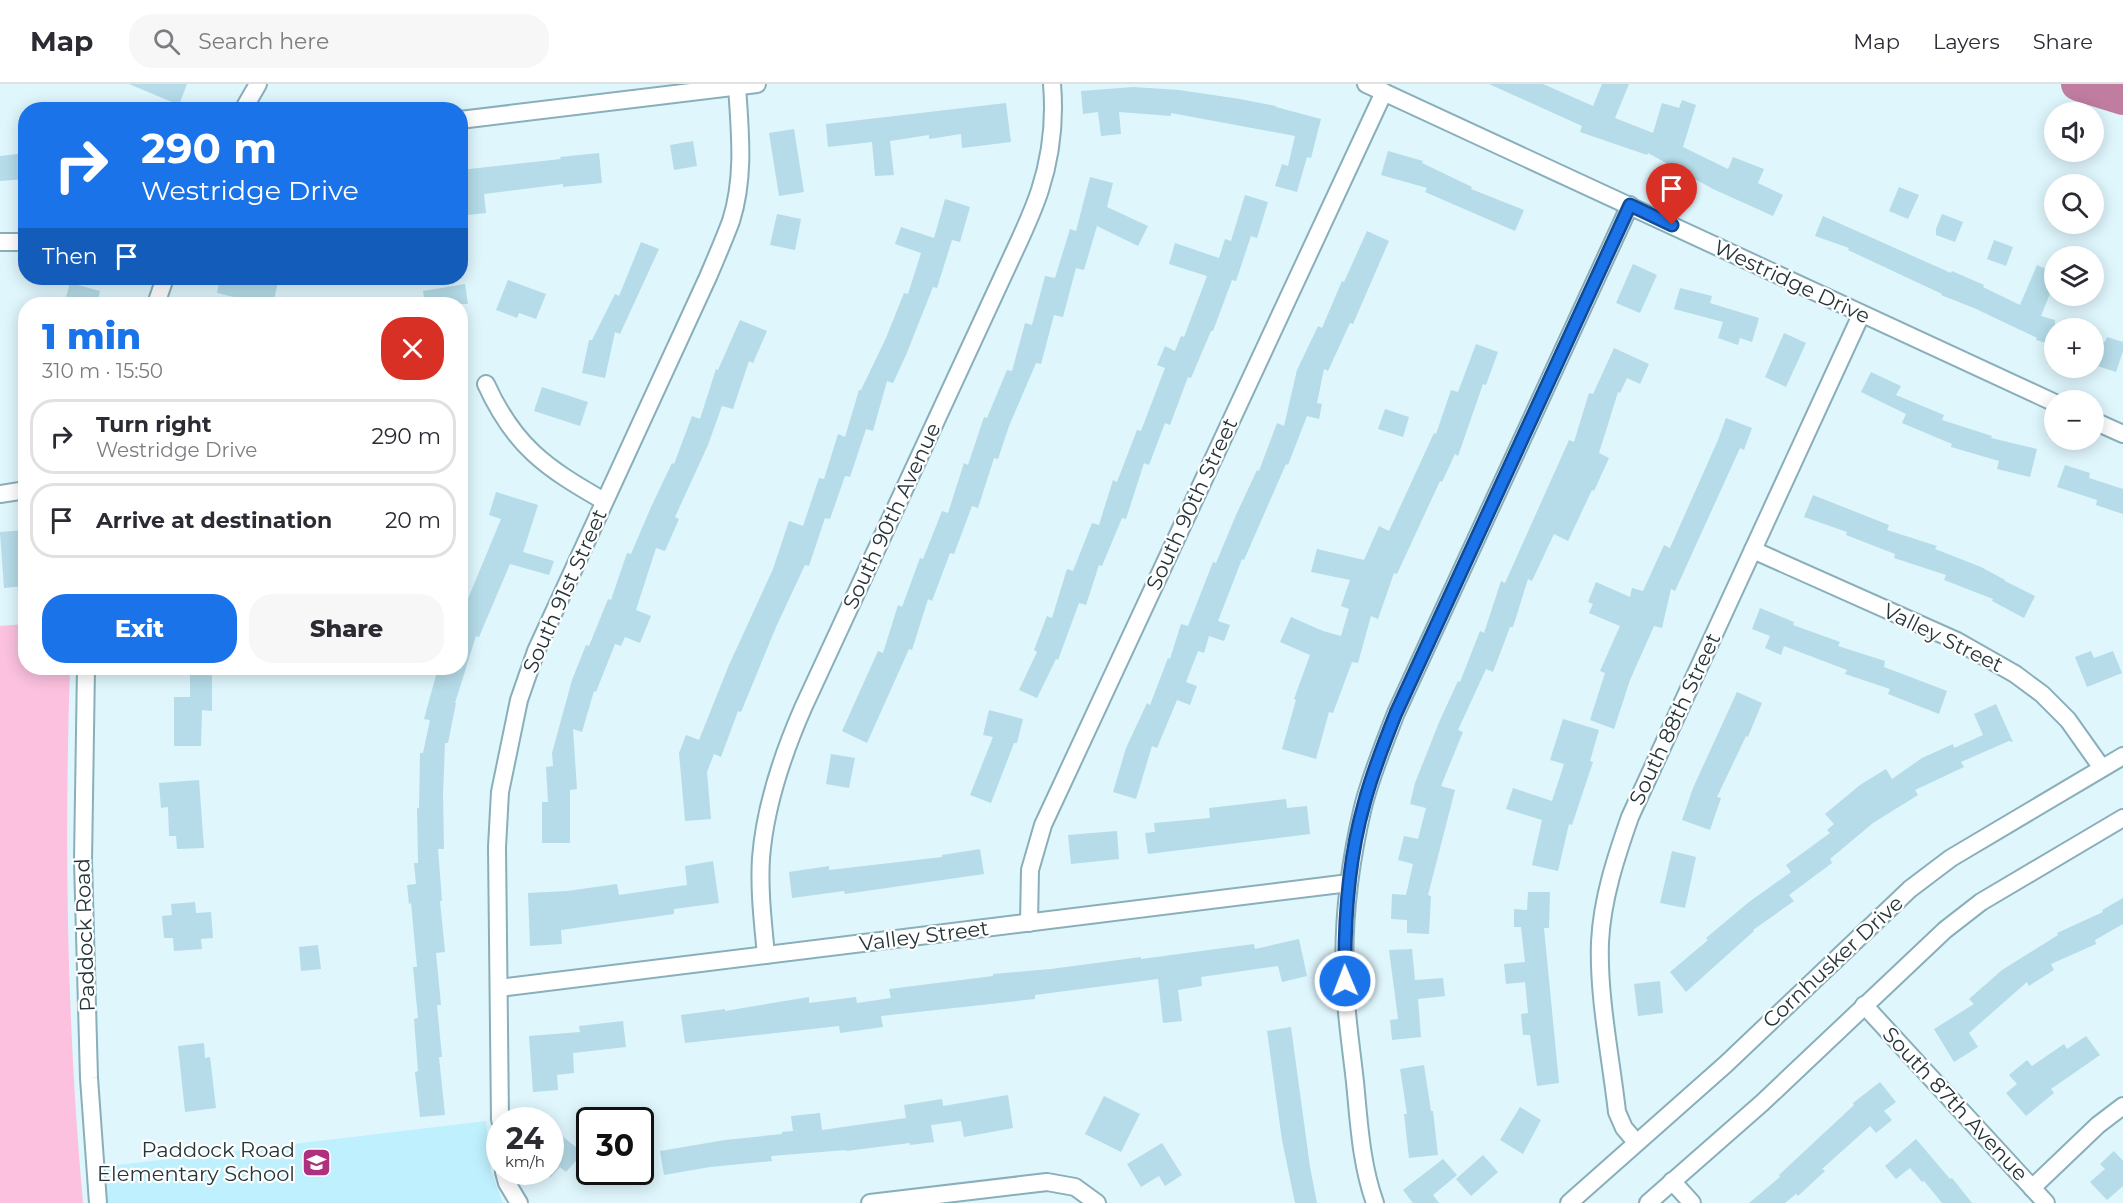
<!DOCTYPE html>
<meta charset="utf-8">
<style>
:root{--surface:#fff;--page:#f7f7f7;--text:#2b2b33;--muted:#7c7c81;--line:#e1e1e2;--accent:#1a73e8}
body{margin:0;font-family:Montserrat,sans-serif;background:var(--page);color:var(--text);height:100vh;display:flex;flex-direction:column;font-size:22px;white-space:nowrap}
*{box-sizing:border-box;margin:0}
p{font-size:20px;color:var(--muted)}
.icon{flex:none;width:33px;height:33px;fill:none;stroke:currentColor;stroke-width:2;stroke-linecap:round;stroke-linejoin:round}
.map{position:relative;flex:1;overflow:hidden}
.drawer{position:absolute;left:18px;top:213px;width:450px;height:378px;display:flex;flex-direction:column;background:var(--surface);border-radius:24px;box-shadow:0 3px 15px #0003}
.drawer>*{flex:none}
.hud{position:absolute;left:18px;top:18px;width:450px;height:183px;border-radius:24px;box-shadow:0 3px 15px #0003;background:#1a73e8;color:#fff;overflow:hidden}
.buttons{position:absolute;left:2044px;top:18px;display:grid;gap:12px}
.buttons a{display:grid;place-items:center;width:60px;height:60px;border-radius:50%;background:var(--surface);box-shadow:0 3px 15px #0003;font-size:30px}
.speed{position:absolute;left:486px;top:1023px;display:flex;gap:12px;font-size:30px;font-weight:700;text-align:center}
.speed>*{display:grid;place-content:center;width:78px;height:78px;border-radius:50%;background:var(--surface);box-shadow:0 3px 15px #0003;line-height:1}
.speed small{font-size:15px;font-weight:400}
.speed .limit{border:3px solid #111;border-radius:9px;background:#fff;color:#111}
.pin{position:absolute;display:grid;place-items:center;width:51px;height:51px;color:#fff;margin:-62px -26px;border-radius:50% 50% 50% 0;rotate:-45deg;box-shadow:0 0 6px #0007}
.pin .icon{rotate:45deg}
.me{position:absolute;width:66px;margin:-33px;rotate:359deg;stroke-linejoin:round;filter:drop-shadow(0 0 4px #0008)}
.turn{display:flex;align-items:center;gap:21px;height:126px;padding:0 24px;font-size:27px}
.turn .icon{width:78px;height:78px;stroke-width:2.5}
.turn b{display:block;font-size:42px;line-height:51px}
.then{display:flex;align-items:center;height:57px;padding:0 24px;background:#0003;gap:12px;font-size:22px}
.round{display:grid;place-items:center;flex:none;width:63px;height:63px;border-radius:24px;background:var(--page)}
.headline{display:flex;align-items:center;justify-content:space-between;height:102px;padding:0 24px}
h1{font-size:36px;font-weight:800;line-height:45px;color:var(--accent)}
.button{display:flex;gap:12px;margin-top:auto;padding:12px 24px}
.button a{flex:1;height:69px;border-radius:24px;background:var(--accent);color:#fff;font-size:24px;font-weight:800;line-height:69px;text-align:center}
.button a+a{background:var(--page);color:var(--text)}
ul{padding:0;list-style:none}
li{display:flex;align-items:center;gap:18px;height:75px;margin:0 12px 9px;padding:0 12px;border:3px solid var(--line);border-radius:24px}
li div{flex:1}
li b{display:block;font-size:22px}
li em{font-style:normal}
header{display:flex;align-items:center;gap:36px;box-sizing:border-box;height:84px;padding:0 30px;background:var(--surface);border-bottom:2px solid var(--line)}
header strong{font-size:28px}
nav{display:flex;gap:33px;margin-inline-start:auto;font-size:21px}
.search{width:420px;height:54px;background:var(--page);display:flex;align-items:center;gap:15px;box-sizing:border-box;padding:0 21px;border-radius:24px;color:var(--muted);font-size:22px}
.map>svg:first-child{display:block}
.built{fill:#bff0fe}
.green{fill:#fbc1de}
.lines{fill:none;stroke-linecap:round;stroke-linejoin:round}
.river{stroke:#c07da0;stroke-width:34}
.building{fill:#b5dce8}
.street-casing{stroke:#89afba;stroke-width:20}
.street{stroke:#fff;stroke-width:16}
.route-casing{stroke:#114b97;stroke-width:15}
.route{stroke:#1a73e8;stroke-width:10}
.labels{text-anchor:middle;stroke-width:4.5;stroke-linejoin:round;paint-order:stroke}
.street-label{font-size:21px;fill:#253539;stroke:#fff}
.poi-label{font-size:21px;fill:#253539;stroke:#fff;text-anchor:end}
</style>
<header>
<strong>Map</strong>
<div class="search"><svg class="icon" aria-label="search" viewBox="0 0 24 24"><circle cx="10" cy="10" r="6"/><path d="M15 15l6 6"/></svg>Search here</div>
<nav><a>Map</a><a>Layers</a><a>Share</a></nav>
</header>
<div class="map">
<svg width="2123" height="1119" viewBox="0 0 2123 1119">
<rect width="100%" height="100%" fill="#dff6fd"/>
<!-- built -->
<polygon class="built" points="486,1037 491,1087 503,1119 106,1119 101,1083"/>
<!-- green -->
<path class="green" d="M25,540L26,584H70C64,762 67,942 83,1119H0V542Z"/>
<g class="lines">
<!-- river -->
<polyline class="river" points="2078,0 2123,14"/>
</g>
<!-- building -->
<g class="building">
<polygon points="129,0 187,0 179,21"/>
<polygon points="1489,0 1543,0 1593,22 1602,0 1629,0 1615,34 1653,49 1662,19 1679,24 1682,16 1696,21 1683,63 1728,85 1733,73 1764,85 1758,99 1783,111 1773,132 1713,105 1648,69 1647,71 1580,48 1582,42"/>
<polygon points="1133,3 1179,6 1240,15 1276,22 1276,23 1321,35 1311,74 1307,73 1297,108 1275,102 1282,80 1288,82 1295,52 1171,29 1171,32 1119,28 1121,50 1101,52 1098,28 1083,30 1081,7"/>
<polygon points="1006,19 1011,58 962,64 961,50 929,55 929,51 890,57 894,91 875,92 872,58 828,63 826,40"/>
<polygon points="794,45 804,108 779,112 769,49"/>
<polygon points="693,57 697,82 674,86 670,61"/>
<polygon points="1388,67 1423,77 1422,79 1472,103 1471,105 1524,126 1515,147 1425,108 1427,104 1381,91"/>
<polygon points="26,69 26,95 0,97 0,72"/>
<polygon points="599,69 602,99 563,103 563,100 484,110 486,129 468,131 466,113 460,113 460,86 561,75 560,73"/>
<polygon points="1090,93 1113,99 1107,123 1148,142 1138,162 1097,142 1084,186 1076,184 1063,233 1054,231 1041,280 1036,279 1009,342 998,375 994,374 978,424 972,422 954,470 950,469 932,517 928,515 912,566 909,565 867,659 842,647 878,567 883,569 898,521 902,523 920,474 923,475 942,427 948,429 964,379 968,381 984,333 987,334 1007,286 1012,287 1025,239 1032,241 1045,192 1055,194 1070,145 1076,147"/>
<polygon points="1899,103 1919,111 1908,135 1889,127"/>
<polygon points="1245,111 1268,118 1257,154 1251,152 1236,197 1232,196 1213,247 1211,247 1191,294 1188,293 1170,341 1165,339 1149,381 1144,379 1126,435 1122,434 1102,482 1099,481 1086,521 1079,519 1058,576 1056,575 1037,614 1019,606 1037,568 1034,566 1047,532 1052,534 1067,485 1073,487 1092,439 1099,441 1113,396 1117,398 1137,346 1141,347 1165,284 1157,281 1165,262 1175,267 1181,252 1184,253 1207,192 1169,180 1175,159 1219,174 1225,155 1231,157"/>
<polygon points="945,115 970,123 960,158 952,156 937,204 933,203 906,271 893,299 887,297 873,347 866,345 850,393 845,392 830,435 825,434 809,482 805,481 776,543 741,628 738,627 721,673 714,670 707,688 711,735 685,737 679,669 686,651 699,656 729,581 773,485 789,437 803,442 819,394 824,395 838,350 845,353 859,306 861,306 886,254 904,209 908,210 921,169 895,160 901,143 934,154"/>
<polygon points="777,130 801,135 795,166 770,161"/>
<polygon points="1942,130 1963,138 1955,158 1936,151 1936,145"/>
<polygon points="1823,132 1951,189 1952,187 1984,201 1983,203 2020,221 2037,181 2055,189 2055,197 2041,232 2055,236 2055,262 2036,256 2037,254 1974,224 1941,211 1942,210 1848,166 1849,164 1815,152"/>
<polygon points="1367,147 1389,157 1353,240 1350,239 1328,287 1324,285 1317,319 1322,320 1319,335 1307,332 1288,381 1286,380 1244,476 1242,475 1218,537 1230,541 1224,557 1209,552 1204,569 1198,567 1186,598 1197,602 1190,621 1177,616 1157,664 1152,662 1136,715 1113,708 1126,664 1147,619 1150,621 1168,574 1170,575 1181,540 1188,542 1213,478 1216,479 1236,431 1257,386 1259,387 1277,339 1284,342 1297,286 1318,242 1322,244 1342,197 1344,198"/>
<polygon points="1994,156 2013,163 2006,182 1987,175"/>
<polygon points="641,158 659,165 620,250 615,248 605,294 582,289 589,256 592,256 615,210 619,212"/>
<polygon points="1633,180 1657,191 1640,229 1616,219"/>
<polygon points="220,194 279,194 273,220 233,220 234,213 217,209"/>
<polygon points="508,196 546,210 536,235 519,229 517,234 496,226"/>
<polygon points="70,199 100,207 97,220 64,220"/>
<polygon points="465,200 468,220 425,220 423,207"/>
<polygon points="1680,204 1712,212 1710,219 1759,234 1752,258 1740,254 1738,261 1718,254 1723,238 1674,225"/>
<polygon points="740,236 767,247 753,279 749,277 733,325 722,322 708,361 675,433 679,435 665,467 656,464 636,526 651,532 640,559 625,553 621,562 615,560 596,608 594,607 582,648 573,645 577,705 570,706 570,759 542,759 542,718 548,718 546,683 553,682 552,669 572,596 586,561 589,562 608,515 611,516 627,469 631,470 651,423 672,379 674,380 692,332 700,335 716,285 718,286"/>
<polygon points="1784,249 1806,259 1786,303 1765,293"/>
<polygon points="2107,253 2123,258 2123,267 2116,288 2094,281 2094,255 2105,258"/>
<polygon points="1476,260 1498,268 1486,301 1483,300 1458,372 1455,370 1442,398 1440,397 1397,490 1394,489 1378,535 1371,532 1358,579 1352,578 1333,629 1329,628 1316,675 1282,665 1296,616 1294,615 1310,571 1280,558 1291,533 1323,547 1341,552 1349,525 1341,522 1350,496 1311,488 1317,465 1364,476 1379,442 1389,447 1434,349 1436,350 1451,306 1458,308"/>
<polygon points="1614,264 1649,280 1640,300 1627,294 1620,309 1618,308 1599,369 1609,374 1594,407 1592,406 1568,457 1554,450 1532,497 1528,495 1513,543 1510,543 1493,588 1486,585 1458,646 1463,648 1441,702 1455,706 1428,811 1431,812 1429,850 1407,849 1407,836 1391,835 1392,810 1406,811 1413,780 1398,776 1404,752 1418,755 1426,724 1410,720 1415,699 1440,636 1458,597 1460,598 1480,547 1484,549 1501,497 1505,499 1569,356 1574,358 1589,309 1593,310"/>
<polygon points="1871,288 1901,302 1896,311 1944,331 1942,336 1992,352 1991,354 2037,365 2030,393 1997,385 1999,377 1951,363 1952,360 1902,339 1906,330 1861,308"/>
<polygon points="542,303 588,318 580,342 534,327"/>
<polygon points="1385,325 1409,333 1403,353 1378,345"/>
<polygon points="1726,334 1752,344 1744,366 1740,364 1675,507 1671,505 1662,544 1654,542 1630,596 1614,645 1590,636 1605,589 1600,587 1620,542 1589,529 1593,520 1588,518 1596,498 1630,513 1632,504 1643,507 1664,461 1670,464 1718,356"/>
<polygon points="2065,381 2090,389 2089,394 2123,405 2123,430 2096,421 2097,416 2057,403"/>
<polygon points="496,408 538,421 523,468 554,477 549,491 510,480 479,553 476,552 455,619 456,619 448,659 445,659 443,711 444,765 438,765 442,817 440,817 445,868 436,869 441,921 437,921 442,973 439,973 445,1031 420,1033 415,988 418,987 414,935 418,934 413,883 417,883 411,819 409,820 407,801 416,800 414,779 418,779 417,724 419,724 420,669 423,669 430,636 424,635 438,584 460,584 460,534 501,435 489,431"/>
<polygon points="1813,411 1889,441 1887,446 1937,462 1935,465 1981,483 2005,496 2005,497 2035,512 2024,534 1992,517 1993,515 1944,496 1946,491 1894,474 1895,470 1846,451 1847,448 1804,433"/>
<polygon points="26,446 26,502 4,504 0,448"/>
<polygon points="1760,524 1794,538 1793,541 1840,558 1838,562 1885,577 1884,583 1947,607 1939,630 1888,610 1890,605 1845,590 1847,586 1784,562 1781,571 1765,564 1770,552 1752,545"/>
<polygon points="2091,567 2094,574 2113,567 2122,589 2087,603 2075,573"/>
<polygon points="190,584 212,584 212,627 202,626 201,662 174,662 174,613 190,613"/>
<polygon points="1737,608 1762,619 1748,653 1746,652 1717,713 1721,714 1710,746 1682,736 1693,704"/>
<polygon points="1996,620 2013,658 2009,657 1961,678 1964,683 1915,706 1918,711 1873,739 1830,775 1832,779 1789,811 1794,817 1753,846 1754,847 1686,908 1670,888 1708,856 1706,854 1749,818 1791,788 1786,781 1830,749 1827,746 1834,740 1825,730 1860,701 1886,685 1892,695 1922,674 1953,660 1954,664 1983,651 1974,630"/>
<polygon points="989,626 1023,635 1017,659 1014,659 991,719 970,711 993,653 983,651"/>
<polygon points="1563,635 1599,646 1590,677 1593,678 1572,741 1569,740 1558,787 1532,781 1542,736 1506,725 1513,704 1552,717 1564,680 1550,676"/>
<polygon points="831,670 855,674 849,704 826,700"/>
<polygon points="199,696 204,764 177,765 176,752 169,752 168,723 161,724 159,699"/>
<polygon points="1286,715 1287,724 1307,722 1310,750 1148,770 1145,749 1155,748 1154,739 1210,734 1209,724"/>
<polygon points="1117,747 1119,775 1071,780 1068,751"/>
<polygon points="980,765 984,790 845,810 844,807 792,814 789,788 829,782 829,786 942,773 942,771"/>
<polygon points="1672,767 1696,773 1685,824 1660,819"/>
<polygon points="713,777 719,819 674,825 674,830 561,846 562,860 530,862 528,809 567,807 617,800 619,811 687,801 685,782"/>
<polygon points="1528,808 1550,808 1549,844 1544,844 1559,999 1537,1002 1530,951 1523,951 1521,930 1528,929 1525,898 1506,900 1504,880 1525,878 1521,843 1514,843 1514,825 1527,826"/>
<polygon points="2123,814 2123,840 2095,856 2096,860 2051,880 2054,886 2029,902 2027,898 1969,949 1978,963 1954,978 1934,945 1974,920 1969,915 2002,886 2058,851 2057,849 2103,828 2102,826"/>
<polygon points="195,818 196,829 211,828 213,854 201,855 202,865 174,867 173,854 164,854 162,832 172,831 171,820"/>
<polygon points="1299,855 1307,892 1282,898 1278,882 1201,893 1202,902 1178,906 1182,937 1163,939 1158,895 1035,911 1035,915 881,932 883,943 840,949 839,942 685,959 681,931 725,925 725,927 809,913 809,919 856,913 857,919 891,914 889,905 993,892 993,890 1051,885 1141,873 1141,875 1254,860 1255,865"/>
<polygon points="318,861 321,885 301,887 299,863"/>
<polygon points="1412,865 1415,896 1443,894 1445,912 1418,915 1421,953 1392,956 1390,936 1398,935 1389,866"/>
<polygon points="1660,897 1663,929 1638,932 1634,900"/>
<polygon points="623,937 626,963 573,969 574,989 557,991 558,1006 533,1008 529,952 580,948 579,942"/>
<polygon points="1291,943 1310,1083 1317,1119 1295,1119 1282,1056 1267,947"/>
<polygon points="2086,952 2100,971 2051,1005 2054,1009 2026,1032 2006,1009 2017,1000 2009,991 2027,976 2032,982 2064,960 2067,965"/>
<polygon points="204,959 205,974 210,973 216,1024 185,1028 178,962"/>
<polygon points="1424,981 1431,1027 1433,1027 1438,1071 1409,1074 1404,1030 1407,1030 1400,985"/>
<polygon points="1880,998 1896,1018 1884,1027 1892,1036 1876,1049 1870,1042 1822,1085 1825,1087 1798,1112 1796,1110 1785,1119 1749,1119 1780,1093 1779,1091 1854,1021 1853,1019"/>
<polygon points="1008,1011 1013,1044 964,1053 961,1037 931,1041 934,1058 910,1061 910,1059 846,1067 846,1066 771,1072 772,1077 710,1083 664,1091 660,1067 725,1056 782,1050 782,1048 793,1047 791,1032 820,1029 822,1046 906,1034 904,1021 942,1015 943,1022"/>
<polygon points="1104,1012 1140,1030 1121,1068 1085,1050"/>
<polygon points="1520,1023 1541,1036 1523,1070 1500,1056"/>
<polygon points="550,1042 583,1069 566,1088 560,1083 550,1094"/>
<polygon points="1916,1055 1950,1095 1952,1094 1972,1119 1942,1119 1924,1097 1922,1098 1910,1084 1896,1095 1885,1082"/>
<polygon points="1162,1059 1182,1091 1165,1102 1159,1092 1141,1103 1127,1080"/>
<polygon points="2114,1067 2123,1077 2123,1102 2107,1116 2090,1098 2105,1085 2100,1080"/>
<polygon points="1483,1071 1498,1088 1471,1112 1456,1095"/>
<polygon points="1443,1075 1457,1091 1433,1111 1439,1119 1413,1119 1403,1106"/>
</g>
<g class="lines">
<defs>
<g id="street">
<polyline points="1366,0 2055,319"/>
<polyline points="243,26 258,0"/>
<polyline points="460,36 757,0"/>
<polyline points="0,158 26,158"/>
<polyline points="156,220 165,194"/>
<path d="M486,300C514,362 546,384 604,417"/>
<polyline points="2094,337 2123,350"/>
<polyline points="0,410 26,406"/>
<polyline points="1753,466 1957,557 2015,590 2042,610 2068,636 2102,684"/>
<polyline points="86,584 83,777 89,994 98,1119"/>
<polyline points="1029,839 1030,786 1043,741 1384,8"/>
<path d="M766,871C763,839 759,807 761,774C765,722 782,672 803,624L1009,179C1020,155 1032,131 1040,106C1051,72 1055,35 1052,0"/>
<polyline points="499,904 1349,799"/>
<polyline points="1864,921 2046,1119"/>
<path d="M500,1036L497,763L500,708L519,616L536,567L708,193C716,174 724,156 731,137C745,93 740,48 737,2"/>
<path d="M1636,1058L1624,1044L1617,1028C1611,974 1598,913 1600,858C1602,815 1616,773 1630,733L1861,231"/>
<polyline points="504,1088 507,1099 519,1119"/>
<polyline points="1672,1097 1692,1119"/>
<polyline points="2032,1104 2098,1041 2123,1022"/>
<polyline points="870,1119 1047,1098 1075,1103 1097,1119"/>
<path d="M1375,1119C1361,1080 1359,1039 1355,998C1352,971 1348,944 1346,917C1341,853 1348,786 1363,723C1371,691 1384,660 1396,629L1630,121"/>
<polyline points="1569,1119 1726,980 1910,805 1951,774 2123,672"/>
<polyline points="1648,1119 1762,1019 1945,846 1981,818 2123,734"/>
</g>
</defs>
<!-- street casing -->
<use href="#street" class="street-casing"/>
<!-- street -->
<use href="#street" class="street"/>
</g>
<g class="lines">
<defs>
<path id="route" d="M1345,897C1344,838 1348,777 1364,720C1372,689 1384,659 1396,629L1630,121L1672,141"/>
</defs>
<!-- route casing -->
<use href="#route" class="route-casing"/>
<!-- route -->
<use href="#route" class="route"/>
</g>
<!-- icons -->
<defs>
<symbol id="school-square" viewBox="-11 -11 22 22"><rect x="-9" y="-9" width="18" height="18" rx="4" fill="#af307f" stroke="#fff"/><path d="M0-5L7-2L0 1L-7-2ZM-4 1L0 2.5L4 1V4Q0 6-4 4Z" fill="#fff"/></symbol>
</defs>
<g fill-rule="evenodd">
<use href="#school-square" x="300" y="1062" width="33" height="33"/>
</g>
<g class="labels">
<!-- street labels -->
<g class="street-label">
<text transform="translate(1792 198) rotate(25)" y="7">Westridge Drive</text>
<text transform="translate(1192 420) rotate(-65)" y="7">South 90th Street</text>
<text transform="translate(892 432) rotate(-65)" y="7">South 90th Avenue</text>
<text transform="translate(565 507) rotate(-66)" y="7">South 91st Street</text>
<text transform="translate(1943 554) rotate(26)" y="7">Valley Street</text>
<text transform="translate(1675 635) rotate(-65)" y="7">South 88th Street</text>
<text transform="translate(85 851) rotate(-92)" y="7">Paddock Road</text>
<text transform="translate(924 852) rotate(-7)" y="7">Valley Street</text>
<text transform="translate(1833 878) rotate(-43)" y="7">Cornhusker Drive</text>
<text transform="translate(1955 1020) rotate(47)" y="7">South 87th Avenue</text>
</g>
<!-- poi labels -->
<g class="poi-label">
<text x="295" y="1073">Paddock Road<tspan x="295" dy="24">Elementary School</tspan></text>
</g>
</g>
</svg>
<div class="buttons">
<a><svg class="icon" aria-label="sound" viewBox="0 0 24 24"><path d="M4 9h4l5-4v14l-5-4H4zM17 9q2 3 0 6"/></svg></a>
<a><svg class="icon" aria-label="search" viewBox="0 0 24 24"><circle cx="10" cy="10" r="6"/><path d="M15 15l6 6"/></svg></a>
<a><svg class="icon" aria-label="layers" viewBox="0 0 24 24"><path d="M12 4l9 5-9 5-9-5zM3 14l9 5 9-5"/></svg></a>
<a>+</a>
<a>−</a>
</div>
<div class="speed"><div>24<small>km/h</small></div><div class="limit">30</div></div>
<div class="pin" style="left:1672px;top:141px;background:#d93025"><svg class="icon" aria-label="arrive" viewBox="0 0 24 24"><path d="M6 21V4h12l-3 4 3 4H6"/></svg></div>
<svg class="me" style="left:1345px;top:897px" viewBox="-20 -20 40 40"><circle r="17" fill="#1a73e8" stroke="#fff" stroke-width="3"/><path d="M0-11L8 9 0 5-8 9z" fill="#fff"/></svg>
<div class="hud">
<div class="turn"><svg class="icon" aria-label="right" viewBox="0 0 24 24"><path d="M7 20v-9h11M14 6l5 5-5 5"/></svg><div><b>290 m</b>Westridge Drive</div></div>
<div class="then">Then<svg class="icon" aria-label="arrive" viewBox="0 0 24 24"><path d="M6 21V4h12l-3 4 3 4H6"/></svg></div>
</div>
<section class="drawer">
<div class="headline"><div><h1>1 min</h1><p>310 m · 15:50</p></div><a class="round" style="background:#d93025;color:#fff"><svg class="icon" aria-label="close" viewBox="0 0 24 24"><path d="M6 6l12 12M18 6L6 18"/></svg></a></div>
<ul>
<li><svg class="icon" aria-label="right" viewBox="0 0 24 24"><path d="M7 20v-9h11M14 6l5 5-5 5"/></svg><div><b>Turn right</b><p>Westridge Drive</p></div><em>290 m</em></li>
<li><svg class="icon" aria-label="arrive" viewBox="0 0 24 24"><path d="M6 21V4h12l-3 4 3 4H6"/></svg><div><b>Arrive at destination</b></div><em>20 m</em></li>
</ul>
<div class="button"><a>Exit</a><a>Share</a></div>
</section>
</div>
